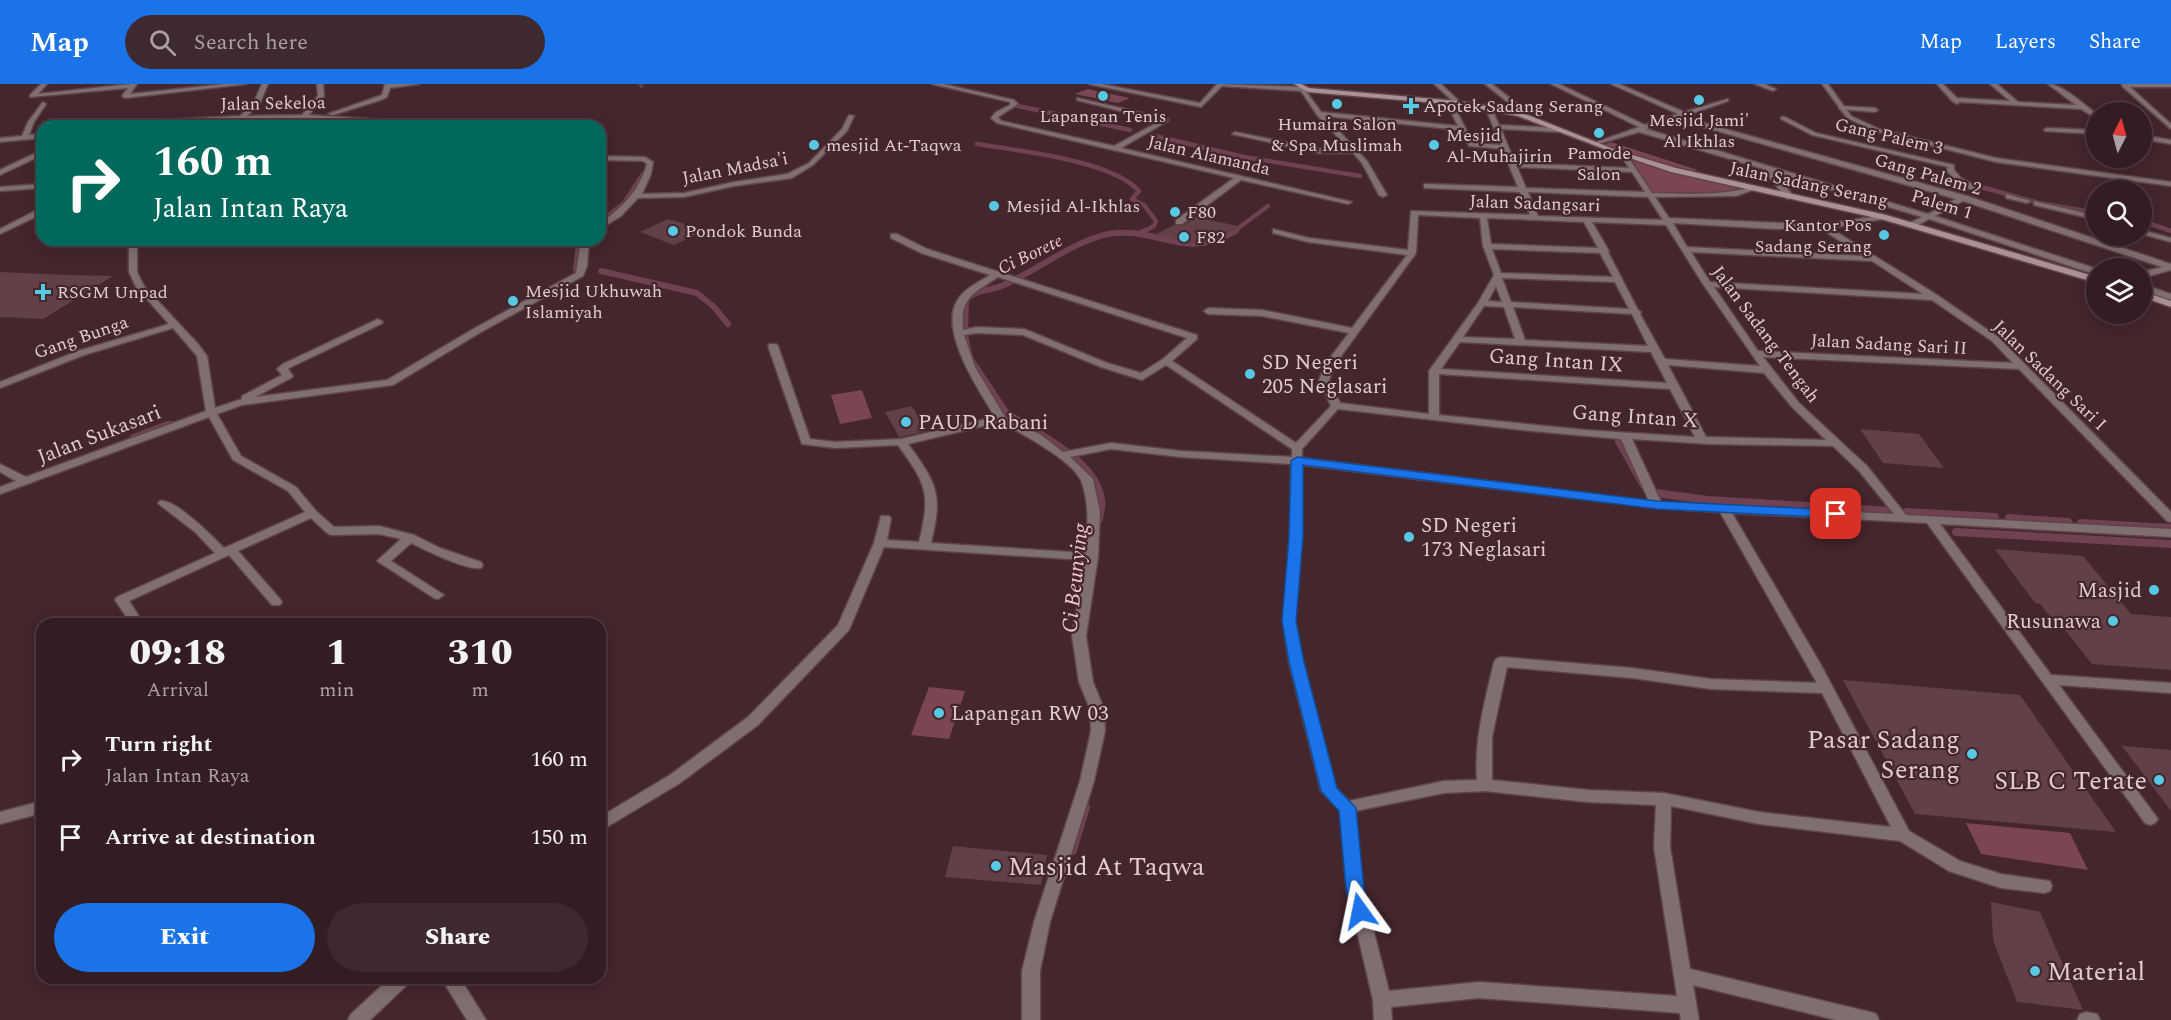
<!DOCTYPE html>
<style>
:root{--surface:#331c22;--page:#3e292f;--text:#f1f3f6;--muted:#a9a1a5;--line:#4e3a40;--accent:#1a73e8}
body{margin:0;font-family:Spectral,serif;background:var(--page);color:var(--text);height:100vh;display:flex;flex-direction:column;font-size:22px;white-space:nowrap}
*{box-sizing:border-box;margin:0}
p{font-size:20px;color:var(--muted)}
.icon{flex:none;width:33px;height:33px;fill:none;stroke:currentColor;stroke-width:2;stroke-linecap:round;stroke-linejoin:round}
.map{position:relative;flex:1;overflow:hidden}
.drawer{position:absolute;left:36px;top:534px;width:570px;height:366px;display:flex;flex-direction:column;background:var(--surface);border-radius:18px;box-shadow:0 3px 15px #0003,0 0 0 2px var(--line)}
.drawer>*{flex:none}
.hud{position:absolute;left:36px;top:36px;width:570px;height:126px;border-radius:18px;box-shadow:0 3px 15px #0003,0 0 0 2px var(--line);background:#00695c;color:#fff;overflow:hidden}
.needle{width:39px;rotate:6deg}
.buttons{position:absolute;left:2086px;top:18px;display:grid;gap:12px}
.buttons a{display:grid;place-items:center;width:66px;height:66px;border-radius:50%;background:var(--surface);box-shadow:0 3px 15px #0003,0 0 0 2px var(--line);font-size:30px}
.pin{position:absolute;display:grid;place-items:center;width:51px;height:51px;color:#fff;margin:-26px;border-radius:12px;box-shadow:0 3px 9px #0006}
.me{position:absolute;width:66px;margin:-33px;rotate:348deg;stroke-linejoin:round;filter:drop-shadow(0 0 4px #0008)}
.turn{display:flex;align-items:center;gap:21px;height:126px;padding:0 18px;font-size:27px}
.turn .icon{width:78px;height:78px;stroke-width:2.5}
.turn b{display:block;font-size:42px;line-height:51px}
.eta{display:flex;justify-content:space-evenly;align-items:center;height:102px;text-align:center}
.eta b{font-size:36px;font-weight:800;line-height:42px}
.cta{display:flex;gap:12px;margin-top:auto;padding:12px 18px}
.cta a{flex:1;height:69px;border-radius:36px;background:var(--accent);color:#fff;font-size:24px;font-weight:800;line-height:69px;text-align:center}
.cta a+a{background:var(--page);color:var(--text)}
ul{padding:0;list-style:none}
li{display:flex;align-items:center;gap:18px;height:78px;padding:0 18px}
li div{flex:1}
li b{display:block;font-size:22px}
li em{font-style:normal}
header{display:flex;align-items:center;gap:36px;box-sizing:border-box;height:84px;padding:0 30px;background:var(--accent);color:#fff}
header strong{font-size:28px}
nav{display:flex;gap:33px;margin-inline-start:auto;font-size:21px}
.search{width:420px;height:54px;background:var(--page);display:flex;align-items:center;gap:15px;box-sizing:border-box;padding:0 21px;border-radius:33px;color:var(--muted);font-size:22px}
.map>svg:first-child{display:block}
.green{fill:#7b4551}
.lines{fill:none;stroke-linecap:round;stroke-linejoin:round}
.stream-far3{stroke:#704150;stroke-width:4.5}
.stream-far2{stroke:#704150;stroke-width:6}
.stream-far1{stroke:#704150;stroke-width:8}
.stream{stroke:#704150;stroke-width:10}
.building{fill:#614147}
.minor-tunnel{stroke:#5b3f45;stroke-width:7;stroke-dasharray:7 4;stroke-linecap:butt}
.pedestrian-casing{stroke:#60444a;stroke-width:3}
.minor-casing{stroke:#60444a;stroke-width:3}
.tertiary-casing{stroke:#60444a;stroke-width:3}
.secondary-casing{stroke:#60444a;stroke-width:3}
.pedestrian{fill:#7f6f71;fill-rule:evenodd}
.minor{fill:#7f6f71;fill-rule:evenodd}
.tertiary{fill:#7f6f71;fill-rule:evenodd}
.secondary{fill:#aa9195;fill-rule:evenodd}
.route{fill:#1a73e8;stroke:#114b97;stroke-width:1.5}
.poi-dot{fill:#58c9e3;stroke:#44262d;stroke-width:2}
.labels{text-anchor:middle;stroke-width:4.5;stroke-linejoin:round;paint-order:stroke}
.far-street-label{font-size:18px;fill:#e0cccf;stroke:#44262d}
.far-poi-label{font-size:18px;fill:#e0cccf;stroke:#44262d;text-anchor:start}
.far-water-label{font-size:18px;font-style:italic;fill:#f4c4cd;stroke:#44262d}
.street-label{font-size:21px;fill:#e0cccf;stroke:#44262d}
.poi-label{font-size:21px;fill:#e0cccf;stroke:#44262d;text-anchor:start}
.water-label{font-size:22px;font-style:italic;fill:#f4c4cd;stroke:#44262d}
.near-poi-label{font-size:26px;fill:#e0cccf;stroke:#44262d;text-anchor:end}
</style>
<header>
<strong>Map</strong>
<div class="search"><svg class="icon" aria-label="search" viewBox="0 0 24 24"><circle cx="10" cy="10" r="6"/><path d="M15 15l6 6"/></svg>Search here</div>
<nav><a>Map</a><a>Layers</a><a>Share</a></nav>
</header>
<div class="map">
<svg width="2171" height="936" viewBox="0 0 2171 936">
<rect width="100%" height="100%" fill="#44262d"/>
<!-- green -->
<g class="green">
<polygon points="1087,5 1130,14 1118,19 1075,10"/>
<path d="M1611,58L1698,86C1679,91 1624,69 1604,61Z"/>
<polygon points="1631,74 1745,105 1713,111 1651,109"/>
<polygon points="862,306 872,334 840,340 831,311"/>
<polygon points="929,603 965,607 949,655 911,651"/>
<polygon points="1966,739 2070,749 2088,786 1981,770"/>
</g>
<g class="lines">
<!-- stream-far3 -->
<g class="stream-far3">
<polyline points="1240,0 1260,2"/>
<polyline points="1467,19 1505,26"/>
<polyline points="1018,22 1130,46"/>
<polyline points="124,40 164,36"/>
<polyline points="1155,52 1244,73 1360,92"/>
<path d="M977,60C1019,67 1111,76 1139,107L1132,115L1144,121L1156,137L1154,142L1143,148"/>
<polyline points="1970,100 2039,119 2097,129"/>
<polyline points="2142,137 2171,147"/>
<polyline points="600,138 624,119 643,90"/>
<polyline points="1233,148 1268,122"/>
</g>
<!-- stream-far2 -->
<g class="stream-far2">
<polyline points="1139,150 1145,147"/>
<polyline points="576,185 579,161 583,156"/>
<polyline points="601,187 697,209 714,223 728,240"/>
<polyline points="164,342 171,340"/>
<path d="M1028,342L1006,328L970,274L965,251L966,215C978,205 991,207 1004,201C1036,187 1082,151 1116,149C1165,146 1184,176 1236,147"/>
</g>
<!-- stream-far1 -->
<g class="stream-far1">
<path d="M1025,341C1051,358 1097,381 1101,416C1102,422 1100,429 1099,435"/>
<polyline points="134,354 168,341"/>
<polyline points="1619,357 1643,400"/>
<polyline points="1656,409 1708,416 1891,427"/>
<polyline points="1907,428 1995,433"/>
<polyline points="2009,434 2068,438"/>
<polyline points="2081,439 2171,444"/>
<polyline points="1956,448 2171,460"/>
</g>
<!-- stream -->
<polyline class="stream" points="1072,766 1085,723"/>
</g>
<!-- building -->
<g class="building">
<polygon points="1195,133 1243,143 1189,160 1156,150 1174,141 1183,142"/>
<polygon points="668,135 706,146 674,161 640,148"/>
<polygon points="0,188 68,191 113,192 43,235 0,233"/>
<polygon points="912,322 927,347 899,353 885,328"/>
<polygon points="1860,345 1919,350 1944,384 1883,379"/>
<polygon points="1995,465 2083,472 2131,530 2171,533 2171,586 2092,580 2062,542 2058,542 2040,520 2035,519"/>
<polygon points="1843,596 2020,611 2116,748 1915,730"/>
<polygon points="2122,662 2171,666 2171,727"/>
<polygon points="953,762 1047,771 1041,801 945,793"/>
<polygon points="1991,818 2040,828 2083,926 2017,918 1993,856"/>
</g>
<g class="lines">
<!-- minor-tunnel -->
<polyline class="minor-tunnel" points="639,2 642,0"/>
<defs>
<polygon id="pedestrian" points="39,125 42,125 42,130 0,150 0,145"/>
<g id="minor">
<polygon points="41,0 47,0 38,10 131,0 137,0 130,10 225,0 246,0 125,14 122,12 128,4 30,13 30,11"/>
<polygon points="262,0 268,0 260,19 247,32 302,31 318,12 317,0 323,0 324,12 309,31 386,36 427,42 306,35 300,42 294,42 299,35 274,35 120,42 161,36 240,32 254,18"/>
<polygon points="385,0 419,0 390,4 387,13 381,16 333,31 328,30 382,11"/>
<polygon points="932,0 943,0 1014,16 1018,20 998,33 1001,37 1114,62 1160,37 1077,16 1077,14 1168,35 1168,37 1121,64 1352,118 1348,120 1241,96 1182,140 1176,140 1176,136 1234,94 997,39 991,34 996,28 1010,21 1010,18"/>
<path d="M1089,0H1101L1200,19L1217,0L1303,3L1321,28L1458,42L1446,18L1449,16L1452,18L1473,59L1501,61L1485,23L1488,21L1491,23L1499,41L1560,44L1563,46L1560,48L1501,45L1515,79L1629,84L1621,71L1624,69L1626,70L1652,109C1685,110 1720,112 1752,103L1756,105L1736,112L1655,113L1669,134L1804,140L1831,139L1886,131L1887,133L1883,135L1830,144L1937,211L1998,253L2171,428V438L2167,437L2019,285L1763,273L1799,319L1867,382L1906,431L2171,445V453L1940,440L2051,591L2171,599V609L2059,601L2155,731L2158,735L2155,739L2150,741L2145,739L1927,439L1732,429L1821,581L1909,747L1960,777L2001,790L2050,797L2052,802L2050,807L2044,809L2001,804L1949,787L1900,757L1759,740L1671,722L1670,763L1690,885L1870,928L1876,930L1879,936H1836L1693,901L1699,936H1681L1680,929L1479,914L1391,923L1392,936H1374L1373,916L1347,805L1340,726L1321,707L1289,578L1283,537L1290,453L1291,380L1181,373L1111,365L1070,373L1093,395L1100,428L1098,473L1086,552L1093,598L1104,625L1105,647L1094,697L1050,838L1040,887V936H1022V887L1034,838L1080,697L1091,647L1090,625L1079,598L1072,552L1085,476L884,463L849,546L758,641L680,699L600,747V733L670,691L748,633L838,541L874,459L881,432H889L891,434L887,456L919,458C931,409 927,401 898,361L835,364L802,360L768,262L770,260H776L778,262L810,355L835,358L901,355L995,333C979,306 939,248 957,217C963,205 979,198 990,191L921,169L891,154V150H897L927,165L1197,251V255L1172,277L1296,359L1331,322L1319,296L1326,279L1349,249L1262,232L1208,230L1204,227L1208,224L1262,226L1352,244L1407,171L1308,158L1273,149V145L1309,154L1408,166L1411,127L1530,131L1520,108L1424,104V100H1427L1518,103L1502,65L1469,62L1460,46L1325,32L1367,77L1387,111L1383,113L1379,111L1362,79L1353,69H1318L1232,50L1235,48L1318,65H1349L1317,31L1301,7L1222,2L1201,23ZM1517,83L1632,88L1645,108L1526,104ZM1528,108L1648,113L1663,136L1538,132ZM1418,131L1480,134L1483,162L1494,191L1478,219L1429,287V330L1340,319L1329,296L1336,279L1416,169ZM1487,134L1584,138L1598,164L1491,160ZM1592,138L1666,141L1703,200L1760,282L1665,275L1640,230L1641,228L1638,226L1608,168L1609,167ZM1673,139L1776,145L1820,144L1863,172L1687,163ZM1492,165L1600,169L1613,193L1501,189ZM1691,168L1872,177L1923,210L1710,198ZM998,193L1187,254L1163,275L1141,289L1107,279L1024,245L977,243L963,246C960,213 973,210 998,193ZM1502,194L1615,198L1629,225L1511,218ZM1496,202L1502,218L1488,217ZM1714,203L1932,216L1992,257L2013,279L1758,267ZM1484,222L1504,223L1515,255L1463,253ZM1513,223L1632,230L1648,262L1525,256ZM977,249L1023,251L1101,283L1142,296L1166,281L1292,365V373L1181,367L1111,359L1063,368L1041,351L1005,333L975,283L964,251ZM1460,258L1651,268L1667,299L1441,285ZM1668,281L1764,289L1792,323L1826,356L1706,353ZM1439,290L1670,305L1695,353L1585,346L1439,331ZM1338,325L1522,346L1621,355L1649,417L1302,374V365ZM1000,338C1019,348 1076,378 1082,399C1090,422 1087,445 1086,469L931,459C943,409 937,400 908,360ZM1632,355L1710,360L1833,362L1859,387L1894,430L1661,418ZM1302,381L1657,424L1720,428L1817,599L1711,595L1632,584L1501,573L1496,575L1494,578C1485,617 1474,655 1477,696L1444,697L1349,717L1336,704L1303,578L1295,537L1302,453ZM1507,583L1632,594L1711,605L1822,609L1891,743L1759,728L1664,709L1588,706L1492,696V653ZM1485,707L1588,718L1656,721L1654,763L1677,912L1479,898L1389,907L1363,805L1355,727L1444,709Z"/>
<polygon points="1434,0 1441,0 1460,18 1460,20 1456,20"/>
<polygon points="1485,0 1492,0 1520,22 1522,31 1518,31 1515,24"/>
<path d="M1551,0H1559L1645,41L1678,30L1611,0H1619L1684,28L1728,15V17L1682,33L1967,112L2171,180V186L2142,194V188L2162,183L1963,117L1935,132L2097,185V191L1929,135L1915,143H1909V139L1922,133L1769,87L1775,89L1794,113L1787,115L1769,93L1762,88L1767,86L1639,48L1594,61V59L1639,43ZM1675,35L1956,115L1928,130L1646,45Z"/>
<polygon points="1755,0 1764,0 1776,5 1773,7"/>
<path d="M1937,0H1943L1957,14L2010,17L1990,0H1997L2018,18L2076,21L2048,0C2062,0 2086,22 2097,30V35L2081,25L1960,18L1957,20L1952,17Z"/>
<polygon points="2122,0 2171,0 2171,3 2130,3 2171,40 2171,45 2122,2"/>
<polygon points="43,18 46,20 34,38 29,51 42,50 42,54 0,58 0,54 22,52 28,38"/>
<polygon points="1841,22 1875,24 1878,26 1875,28 1839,25 1839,23"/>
<path d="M849,31L854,32L847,47L813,81L792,94L734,102L684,113L638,114L621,132L600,145V139C623,123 639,107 647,80L643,77L600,76V72L645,73L653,78L651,90L642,110L684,109L734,98L787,90L809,79L842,45Z"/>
<path d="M1781,33H1785L1816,49L1954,81V86L1961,94L1981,105C1969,110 1954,95 1946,86L1948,83L1812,51L1781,35Z"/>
<polygon points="2047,44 2097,46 2097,50 2045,47 2044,46"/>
<polygon points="2142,51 2171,56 2171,60 2142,55"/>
<polygon points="42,66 42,71 0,91 0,86"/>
<polygon points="42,100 42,104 0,107 0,103"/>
<polygon points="2006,110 2031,117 2027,119 2006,114"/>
<polygon points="2034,117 2097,132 2097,136 2034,121"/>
<polygon points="2142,146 2171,154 2171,158 2142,150"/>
<path d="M129,156H137V188L144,202L198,260L207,272L215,324L242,315V312L282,291L277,285L283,280L378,235L383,238L381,240L289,284L288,285L293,292L291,294L255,313L387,296L475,244L576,189L581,156H589L587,182L583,192L481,248L393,301L242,321L217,330L241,372L296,403L316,427L334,443L379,442L414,451L440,464L481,478L483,481L481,484C467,487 425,466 411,459L391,477L444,511L438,515L434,514L377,477L401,455L379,450L331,451L327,449L311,434L238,467L280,515L282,518L280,521H272L229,471L129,517L144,540H131L115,516L117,513L215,469L195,448L160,421L158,419L160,417C175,414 213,453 224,464L305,428L288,407L233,376L209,333L0,410V403L16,397L0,388V380L26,393L206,327L197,272L173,244L84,271L0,304V298L78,267L169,240L136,203L129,188Z"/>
<polygon points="2142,200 2171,210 2171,216 2142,206"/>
<polygon points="42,717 42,729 0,740 0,728"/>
<polygon points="390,894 411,894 408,900 370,936 348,936 351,930"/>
<polygon points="441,894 460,894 486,936 467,936"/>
<polygon points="2086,928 2097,930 2100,936 2077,936 2080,930"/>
</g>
<polygon id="tertiary" points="1822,0 1828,0 1851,32 1879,45 1996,74 2171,98 2171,102 1996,78 1875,47 1847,34"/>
<g id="secondary">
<polygon points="1294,0 1301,0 1309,4 1458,17 1520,28 1616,66 1676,84 1886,131 2097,193 2097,199 1881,135 1671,88 1612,68 1518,32 1458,21 1308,8"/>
<polygon points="2142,207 2171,217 2171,223 2142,213"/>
</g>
</defs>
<!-- pedestrian casing -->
<use href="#pedestrian" class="pedestrian-casing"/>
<!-- minor casing -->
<use href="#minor" class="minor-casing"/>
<!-- tertiary casing -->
<use href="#tertiary" class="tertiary-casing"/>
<!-- secondary casing -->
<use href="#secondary" class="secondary-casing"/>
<!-- pedestrian -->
<use href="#pedestrian" class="pedestrian"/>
<!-- minor -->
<use href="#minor" class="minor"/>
<!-- tertiary -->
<use href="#tertiary" class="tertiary"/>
<!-- secondary -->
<use href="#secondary" class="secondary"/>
</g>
<!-- route -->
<polygon class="route" points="1297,373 1657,417 1836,426 1843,430 1836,434 1657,425 1303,381 1303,453 1296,537 1304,578 1337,704 1356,724 1364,805 1370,827 1367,833 1360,835 1354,833 1346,805 1339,727 1321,707 1289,578 1282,537 1289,453 1291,377"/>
<!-- markers -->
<g class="poi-dot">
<circle cx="1103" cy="12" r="6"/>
<circle cx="1699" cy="16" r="6"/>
<circle cx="1337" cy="20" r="6"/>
<path d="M1408 13h6v6h6v6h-6v6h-6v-6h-6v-6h6z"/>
<circle cx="1599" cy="49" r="6"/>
<circle cx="814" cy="61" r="6"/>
<circle cx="1434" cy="61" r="6"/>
<circle cx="994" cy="122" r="6"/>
<circle cx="1175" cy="128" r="6"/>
<circle cx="673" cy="147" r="6"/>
<circle cx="1884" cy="151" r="6"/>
<circle cx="1184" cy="153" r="6"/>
<path d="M40 199h6v6h6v6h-6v6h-6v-6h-6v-6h6z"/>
<circle cx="513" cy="217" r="6"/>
<circle cx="1250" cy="290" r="6"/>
<circle cx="906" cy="338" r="6"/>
<circle cx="1409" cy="453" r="6"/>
<circle cx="2154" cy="506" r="6"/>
<circle cx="2113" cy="537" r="6"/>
<circle cx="939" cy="629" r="6"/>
<circle cx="1972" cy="670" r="6"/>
<circle cx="2159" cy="696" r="6"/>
<circle cx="996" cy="782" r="6"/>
<circle cx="2035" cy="887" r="6"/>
</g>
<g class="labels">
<!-- far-street labels -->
<g class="far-street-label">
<text transform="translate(273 19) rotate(-1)" y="6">Jalan Sekeloa</text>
<text transform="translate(1889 52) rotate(13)" y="6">Gang Palem 3</text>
<text transform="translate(1209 71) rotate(13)" y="6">Jalan Alamanda</text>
<text transform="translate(735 84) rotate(-11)" y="6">Jalan Madsa'i</text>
<text transform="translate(1928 90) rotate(16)" y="6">Gang Palem 2</text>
<text transform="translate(1809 100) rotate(12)" y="6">Jalan Sadang Serang</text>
<text transform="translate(1535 119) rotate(2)" y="6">Jalan Sadangsari</text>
<text transform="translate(1942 120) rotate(17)" y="6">Palem 1</text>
<text transform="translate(1766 250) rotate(53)" y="6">Jalan Sadang Tengah</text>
<text transform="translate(81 253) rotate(-19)" y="6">Gang Bunga</text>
<text transform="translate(1889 260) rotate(3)" y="6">Jalan Sadang Sari II</text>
<text transform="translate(2050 291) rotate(44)" y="6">Jalan Sadang Sari I</text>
</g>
<!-- far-poi labels -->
<g class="far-poi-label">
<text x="1423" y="28">Apotek Sadang Serang</text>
<text x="1103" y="38" text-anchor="middle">Lapangan Tenis</text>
<text x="1699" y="42" text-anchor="middle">Mesjid Jami'<tspan x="1699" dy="21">Al Ikhlas</tspan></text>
<text x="1337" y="46" text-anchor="middle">Humaira Salon<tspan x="1337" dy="21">&amp; Spa Muslimah</tspan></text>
<text x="1446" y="57">Mesjid<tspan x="1446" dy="21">Al-Muhajirin</tspan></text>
<text x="826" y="67">mesjid At-Taqwa</text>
<text x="1599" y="75" text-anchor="middle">Pamode<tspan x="1599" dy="21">Salon</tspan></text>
<text x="1006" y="128">Mesjid Al-Ikhlas</text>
<text x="1187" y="134">F80</text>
<text x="1872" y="147" text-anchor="end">Kantor Pos<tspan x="1872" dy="21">Sadang Serang</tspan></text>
<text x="685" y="153">Pondok Bunda</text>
<text x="1196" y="159">F82</text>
<text x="525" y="213">Mesjid Ukhuwah<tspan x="525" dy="21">Islamiyah</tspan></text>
<text x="57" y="214">RSGM Unpad</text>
</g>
<!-- far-water labels -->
<g class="far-water-label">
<text transform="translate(1030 170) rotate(-26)" y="6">Ci Borete</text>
</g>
<!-- street labels -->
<g class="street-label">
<text transform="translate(1556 276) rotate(4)" y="7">Gang Intan IX</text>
<text transform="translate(1635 332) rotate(4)" y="7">Gang Intan X</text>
<text transform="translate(99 350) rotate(-21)" y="7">Jalan Sukasari</text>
</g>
<!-- poi labels -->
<g class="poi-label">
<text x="1262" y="285">SD Negeri<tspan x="1262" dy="24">205 Neglasari</tspan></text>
<text x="918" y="345">PAUD Rabani</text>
<text x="1421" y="448">SD Negeri<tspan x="1421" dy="24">173 Neglasari</tspan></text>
<text x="2142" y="513" text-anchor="end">Masjid</text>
<text x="2101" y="544" text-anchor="end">Rusunawa</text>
<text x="951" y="636">Lapangan RW 03</text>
</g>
<!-- water labels -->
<g class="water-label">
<text transform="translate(1074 494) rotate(-84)" y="8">Ci Beunying</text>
</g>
<!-- near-poi labels -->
<g class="near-poi-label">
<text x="1960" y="664">Pasar Sadang<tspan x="1960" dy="30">Serang</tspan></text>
<text x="2147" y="705">SLB C Terate</text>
<text x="1008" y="791" text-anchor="start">Masjid At Taqwa</text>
<text x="2047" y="896" text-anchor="start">Material</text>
</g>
</g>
</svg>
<div class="buttons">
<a><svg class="needle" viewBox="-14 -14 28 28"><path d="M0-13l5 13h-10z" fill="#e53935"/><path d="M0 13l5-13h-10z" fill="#a9a1a5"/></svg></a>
<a><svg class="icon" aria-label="search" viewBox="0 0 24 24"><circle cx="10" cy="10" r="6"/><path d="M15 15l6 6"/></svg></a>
<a><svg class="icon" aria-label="layers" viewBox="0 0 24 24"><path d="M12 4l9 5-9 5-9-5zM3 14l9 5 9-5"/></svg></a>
</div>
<div class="pin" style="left:1836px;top:430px;background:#d93025"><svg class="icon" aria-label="arrive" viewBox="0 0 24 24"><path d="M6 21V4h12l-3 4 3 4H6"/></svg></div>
<svg class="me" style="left:1360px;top:827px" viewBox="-20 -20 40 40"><path d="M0-17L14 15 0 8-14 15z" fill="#1a73e8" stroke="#fff" stroke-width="4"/></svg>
<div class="hud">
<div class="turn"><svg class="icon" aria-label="right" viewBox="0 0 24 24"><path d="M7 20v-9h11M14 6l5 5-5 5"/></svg><div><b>160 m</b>Jalan Intan Raya</div></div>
</div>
<section class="drawer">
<div class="eta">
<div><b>09:18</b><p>Arrival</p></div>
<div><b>1</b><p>min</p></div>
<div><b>310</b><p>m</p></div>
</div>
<ul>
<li><svg class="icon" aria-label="right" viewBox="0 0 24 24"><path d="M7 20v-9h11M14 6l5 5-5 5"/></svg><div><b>Turn right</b><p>Jalan Intan Raya</p></div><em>160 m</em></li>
<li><svg class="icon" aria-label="arrive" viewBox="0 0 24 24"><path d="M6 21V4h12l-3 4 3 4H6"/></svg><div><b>Arrive at destination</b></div><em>150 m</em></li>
</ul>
<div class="cta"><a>Exit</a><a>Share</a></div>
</section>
</div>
